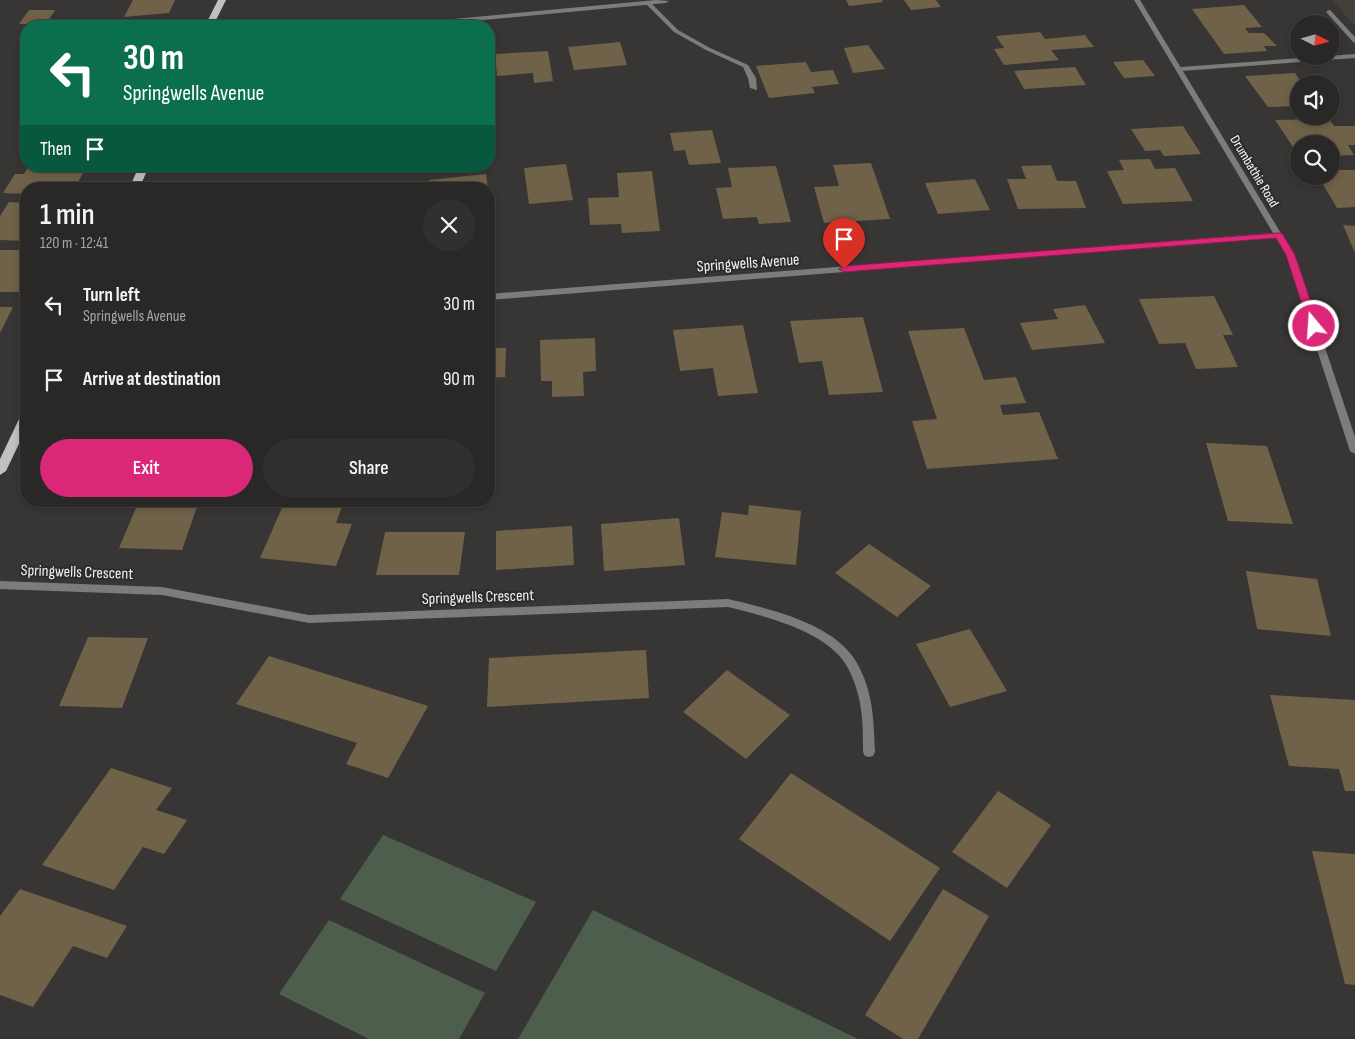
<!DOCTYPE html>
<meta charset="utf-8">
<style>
:root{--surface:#292827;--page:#31302f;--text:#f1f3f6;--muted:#a5a6a7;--line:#454444;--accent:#db2777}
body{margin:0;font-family:"Sofia Sans Condensed",sans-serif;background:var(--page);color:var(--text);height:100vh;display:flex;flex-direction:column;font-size:19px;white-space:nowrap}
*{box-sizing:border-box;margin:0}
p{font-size:16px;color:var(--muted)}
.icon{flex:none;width:28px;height:28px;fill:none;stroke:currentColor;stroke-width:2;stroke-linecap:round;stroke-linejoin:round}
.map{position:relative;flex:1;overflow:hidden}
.side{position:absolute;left:20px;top:182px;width:475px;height:325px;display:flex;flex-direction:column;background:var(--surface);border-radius:20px;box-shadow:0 2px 8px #0003,0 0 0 1px var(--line)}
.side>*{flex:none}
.hud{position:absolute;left:20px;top:20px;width:475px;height:152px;border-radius:20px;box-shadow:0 2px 8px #0003,0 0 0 1px var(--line);background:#0b6e4f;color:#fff;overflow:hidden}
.needle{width:32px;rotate:96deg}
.tools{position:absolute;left:1290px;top:15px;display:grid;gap:10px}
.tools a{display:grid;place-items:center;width:50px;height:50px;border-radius:50%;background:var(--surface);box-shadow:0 2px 8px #0003,0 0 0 1px var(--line);font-size:25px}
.pin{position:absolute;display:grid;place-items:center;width:42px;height:42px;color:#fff;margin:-51px -21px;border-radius:50% 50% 50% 0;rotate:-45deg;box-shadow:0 0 5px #0007}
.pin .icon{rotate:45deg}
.me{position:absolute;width:55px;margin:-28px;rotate:342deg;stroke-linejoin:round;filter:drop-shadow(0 0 4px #0008)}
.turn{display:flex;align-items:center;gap:18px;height:105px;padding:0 20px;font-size:22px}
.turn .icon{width:65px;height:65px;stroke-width:2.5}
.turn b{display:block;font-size:35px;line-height:42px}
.then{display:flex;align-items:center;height:48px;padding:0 20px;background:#0003;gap:10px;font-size:19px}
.round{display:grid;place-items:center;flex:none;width:52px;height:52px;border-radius:26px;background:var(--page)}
.overview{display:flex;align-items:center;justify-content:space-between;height:85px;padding:0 20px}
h1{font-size:30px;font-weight:600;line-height:38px}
.button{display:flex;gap:10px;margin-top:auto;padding:10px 20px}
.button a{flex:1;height:58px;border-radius:30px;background:var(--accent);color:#fff;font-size:20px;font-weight:600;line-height:58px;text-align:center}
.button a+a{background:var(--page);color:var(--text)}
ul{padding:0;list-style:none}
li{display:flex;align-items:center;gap:15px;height:75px;padding:0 20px}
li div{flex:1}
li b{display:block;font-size:19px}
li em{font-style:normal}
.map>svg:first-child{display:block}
.built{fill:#444039}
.green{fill:#4d5e4c}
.building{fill:#706248}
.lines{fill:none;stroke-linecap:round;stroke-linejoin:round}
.lane{fill:#7c7c7d;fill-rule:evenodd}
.street{fill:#7c7c7d;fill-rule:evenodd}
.primary{fill:#c1c1c4;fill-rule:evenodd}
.route{fill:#db2777;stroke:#8e194d}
.labels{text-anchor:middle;stroke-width:4;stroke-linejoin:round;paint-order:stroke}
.far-street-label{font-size:14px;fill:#f4f3f2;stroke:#2d2c2a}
.street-label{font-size:16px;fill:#f4f3f2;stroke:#2d2c2a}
</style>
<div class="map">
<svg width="1355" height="1039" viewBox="0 0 1355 1039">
<rect width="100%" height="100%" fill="#373634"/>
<!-- built -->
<polygon class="built" points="1332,0 1355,0 1355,26"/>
<!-- green -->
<g class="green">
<polygon points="383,835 536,902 496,971 340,899"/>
<polygon points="593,910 858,1039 518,1039"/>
<polygon points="329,920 485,993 459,1039 369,1039 279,994"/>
</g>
<!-- building -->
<g class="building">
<polygon points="133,0 175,0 169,13 124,17"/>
<polygon points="846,0 882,0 883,2 849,6"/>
<polygon points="904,0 936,0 941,7 911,10"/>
<polygon points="1244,5 1262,27 1245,28 1249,33 1264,33 1277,46 1264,46 1267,51 1224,54 1192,9"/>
<polygon points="29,10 55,10 46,24 19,24"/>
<polygon points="1040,32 1045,39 1085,35 1094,47 1051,50 1059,60 1004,65 994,49 1004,48 996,36"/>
<polygon points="620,42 627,65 574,70 568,47"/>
<polygon points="868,45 885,69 853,73 844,48"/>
<polygon points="548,51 553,81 534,83 533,73 497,76 495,54"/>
<polygon points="1143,60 1155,76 1124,78 1113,62"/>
<polygon points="806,62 811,72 833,70 839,84 812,87 815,93 769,98 756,66"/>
<polygon points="1075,67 1086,85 1024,89 1014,71"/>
<polygon points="1295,73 1302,84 1299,84 1299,106 1268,107 1245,76"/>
<polygon points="1329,119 1334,126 1355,126 1355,145 1348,145 1354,155 1331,156 1331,144 1299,144 1299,156 1275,120"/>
<polygon points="1183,126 1201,154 1164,156 1160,150 1145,151 1131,129"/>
<polygon points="712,130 721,163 689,165 685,150 674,151 670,133"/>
<polygon points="1150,159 1155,169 1175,168 1193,201 1123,204 1107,171 1124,170 1119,160"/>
<polygon points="871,163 890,219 824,223 814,187 839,186 833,165"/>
<polygon points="566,164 573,200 529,204 524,168"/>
<polygon points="1051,165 1057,181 1076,181 1086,208 1018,209 1007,179 1026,179 1021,166"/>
<polygon points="29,166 87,166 74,189 26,189 26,194 3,193 15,174 24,174"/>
<polygon points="776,166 791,222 759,224 757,217 723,219 716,188 732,187 728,168"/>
<polygon points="1331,170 1355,170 1355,207 1337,208 1318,176 1331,176"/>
<polygon points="652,171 660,231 622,233 621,224 590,225 588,198 619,197 617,173"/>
<polygon points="486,174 488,189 429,189 429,180"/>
<polygon points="975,179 990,210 938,214 925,183"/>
<polygon points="9,202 26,203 26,241 0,240 0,216"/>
<polygon points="1343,225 1355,226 1355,253"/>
<polygon points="0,250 26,250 26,286 23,292 0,292"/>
<polygon points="1214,296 1233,335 1223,335 1238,367 1196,369 1185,343 1159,344 1139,299"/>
<polygon points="1085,305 1105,343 1032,350 1020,323 1058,319 1053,309"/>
<polygon points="0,307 13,307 0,333"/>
<polygon points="863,317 883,392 829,395 822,361 799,363 790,321"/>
<polygon points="743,325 758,393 718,396 713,368 680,371 673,330"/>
<polygon points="964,328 984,380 1016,377 1026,403 1000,405 1003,415 1039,412 1058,459 927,469 912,421 937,419 908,331"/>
<polygon points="595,338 596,371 583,372 584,396 552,397 552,381 541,381 540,340"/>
<polygon points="489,348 506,348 505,377 489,378"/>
<polygon points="1206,443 1267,446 1293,524 1228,521"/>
<polygon points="139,501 199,501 182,550 119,548"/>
<polygon points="285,501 343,504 336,523 352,524 336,566 260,558"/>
<polygon points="749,505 801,511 796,565 715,557 722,512 748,515"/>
<polygon points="679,518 685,565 604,571 601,524"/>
<polygon points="572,526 574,565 496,570 496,531"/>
<polygon points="385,532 465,532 459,575 376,575"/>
<polygon points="869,544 931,586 897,617 835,573"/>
<polygon points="1246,571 1317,579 1331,636 1257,629"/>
<polygon points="970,629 1007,691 950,707 916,644"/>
<polygon points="88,637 148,638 122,708 59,706"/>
<polygon points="646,650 649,698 487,707 489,658"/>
<polygon points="269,656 428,706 388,778 346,764 357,743 236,704"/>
<polygon points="727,670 790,715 746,759 683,712"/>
<polygon points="1270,695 1355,700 1355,791 1345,791 1339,769 1289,766"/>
<polygon points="111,768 172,788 156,810 187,820 164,854 143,847 114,890 42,865"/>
<polygon points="791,773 940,868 890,941 739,839"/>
<polygon points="998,791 1051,825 1007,888 952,852"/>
<polygon points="1312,851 1355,854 1355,985 1345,984"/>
<polygon points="20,889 127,926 107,958 73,946 33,1007 0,995 0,916"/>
<polygon points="943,889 989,916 918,1039 903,1039 865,1015"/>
</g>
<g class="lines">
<!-- lane -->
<g class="lane">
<polygon points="646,2 650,2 678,30 710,48 748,65 756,78 757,90 750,88 748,78 743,67 706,50 674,32 646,4"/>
<polygon points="1329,10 1331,11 1355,37 1355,43 1353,42 1327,13 1326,12"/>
<polygon points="1355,54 1355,58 1181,71 1178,69 1181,67"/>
</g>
<!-- street -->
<g class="street">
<polygon points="656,0 669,1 666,3 418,26 396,26 399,24"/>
<polygon points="1134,0 1140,0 1294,255 1355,437 1355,454 1350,451 1286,255 1276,238 489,300 489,294 1273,233"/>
<path d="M0,581L162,587L309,615L728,599C766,608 824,621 850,653C860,665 867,683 870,698C874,716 874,734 875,752L873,756L869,757L865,756L863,752C863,732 863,710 857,691C854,680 849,668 842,659C818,629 764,616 728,607L309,623L162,595L0,589Z"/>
</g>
<!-- primary -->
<g class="primary">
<polygon points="218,0 226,0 213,26 205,26"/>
<polygon points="139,166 149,166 139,189 129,189"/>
<polygon points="26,413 26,429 6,471 0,475 0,459 20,417"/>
</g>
</g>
<!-- route -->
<polygon class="route" points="1278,233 1282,233 1295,255 1319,326 1317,329 1310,329 1309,326 1286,255 1276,238 844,272 839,269 844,266"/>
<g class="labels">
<!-- far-street labels -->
<g class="far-street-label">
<text transform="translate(1255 171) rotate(59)" y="5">Drumbathie Road</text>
</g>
<!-- street labels -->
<g class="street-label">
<text transform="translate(748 262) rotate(-4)" y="6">Springwells Avenue</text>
<text transform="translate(77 571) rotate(2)" y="6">Springwells Crescent</text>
<text transform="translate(478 596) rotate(-2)" y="6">Springwells Crescent</text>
</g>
</g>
</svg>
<div class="tools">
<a><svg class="needle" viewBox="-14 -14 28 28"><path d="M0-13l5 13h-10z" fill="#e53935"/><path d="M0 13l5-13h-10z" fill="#a5a6a7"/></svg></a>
<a><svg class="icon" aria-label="sound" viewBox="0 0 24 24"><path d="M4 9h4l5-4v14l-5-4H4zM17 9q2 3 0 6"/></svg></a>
<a><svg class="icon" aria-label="search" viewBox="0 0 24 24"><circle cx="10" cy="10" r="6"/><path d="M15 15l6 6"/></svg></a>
</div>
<div class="pin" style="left:844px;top:269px;background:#d93025"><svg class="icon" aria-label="arrive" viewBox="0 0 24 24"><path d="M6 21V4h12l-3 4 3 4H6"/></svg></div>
<svg class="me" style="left:1314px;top:326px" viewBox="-20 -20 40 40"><circle r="17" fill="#db2777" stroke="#fff" stroke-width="3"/><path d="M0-11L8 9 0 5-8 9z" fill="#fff"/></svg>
<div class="hud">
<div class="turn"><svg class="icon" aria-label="left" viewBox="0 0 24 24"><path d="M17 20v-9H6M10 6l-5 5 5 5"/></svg><div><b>30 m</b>Springwells Avenue</div></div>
<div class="then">Then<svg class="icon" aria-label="arrive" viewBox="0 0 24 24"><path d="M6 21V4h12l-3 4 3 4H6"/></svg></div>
</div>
<section class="side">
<div class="overview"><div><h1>1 min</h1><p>120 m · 12:41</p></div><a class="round"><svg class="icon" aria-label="close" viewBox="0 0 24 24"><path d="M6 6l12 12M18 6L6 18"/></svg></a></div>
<ul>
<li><svg class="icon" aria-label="left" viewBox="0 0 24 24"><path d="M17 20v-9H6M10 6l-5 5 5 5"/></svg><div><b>Turn left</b><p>Springwells Avenue</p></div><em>30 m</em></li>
<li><svg class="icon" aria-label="arrive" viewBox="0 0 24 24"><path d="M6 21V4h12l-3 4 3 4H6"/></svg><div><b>Arrive at destination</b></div><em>90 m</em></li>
</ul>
<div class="button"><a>Exit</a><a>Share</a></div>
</section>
</div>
